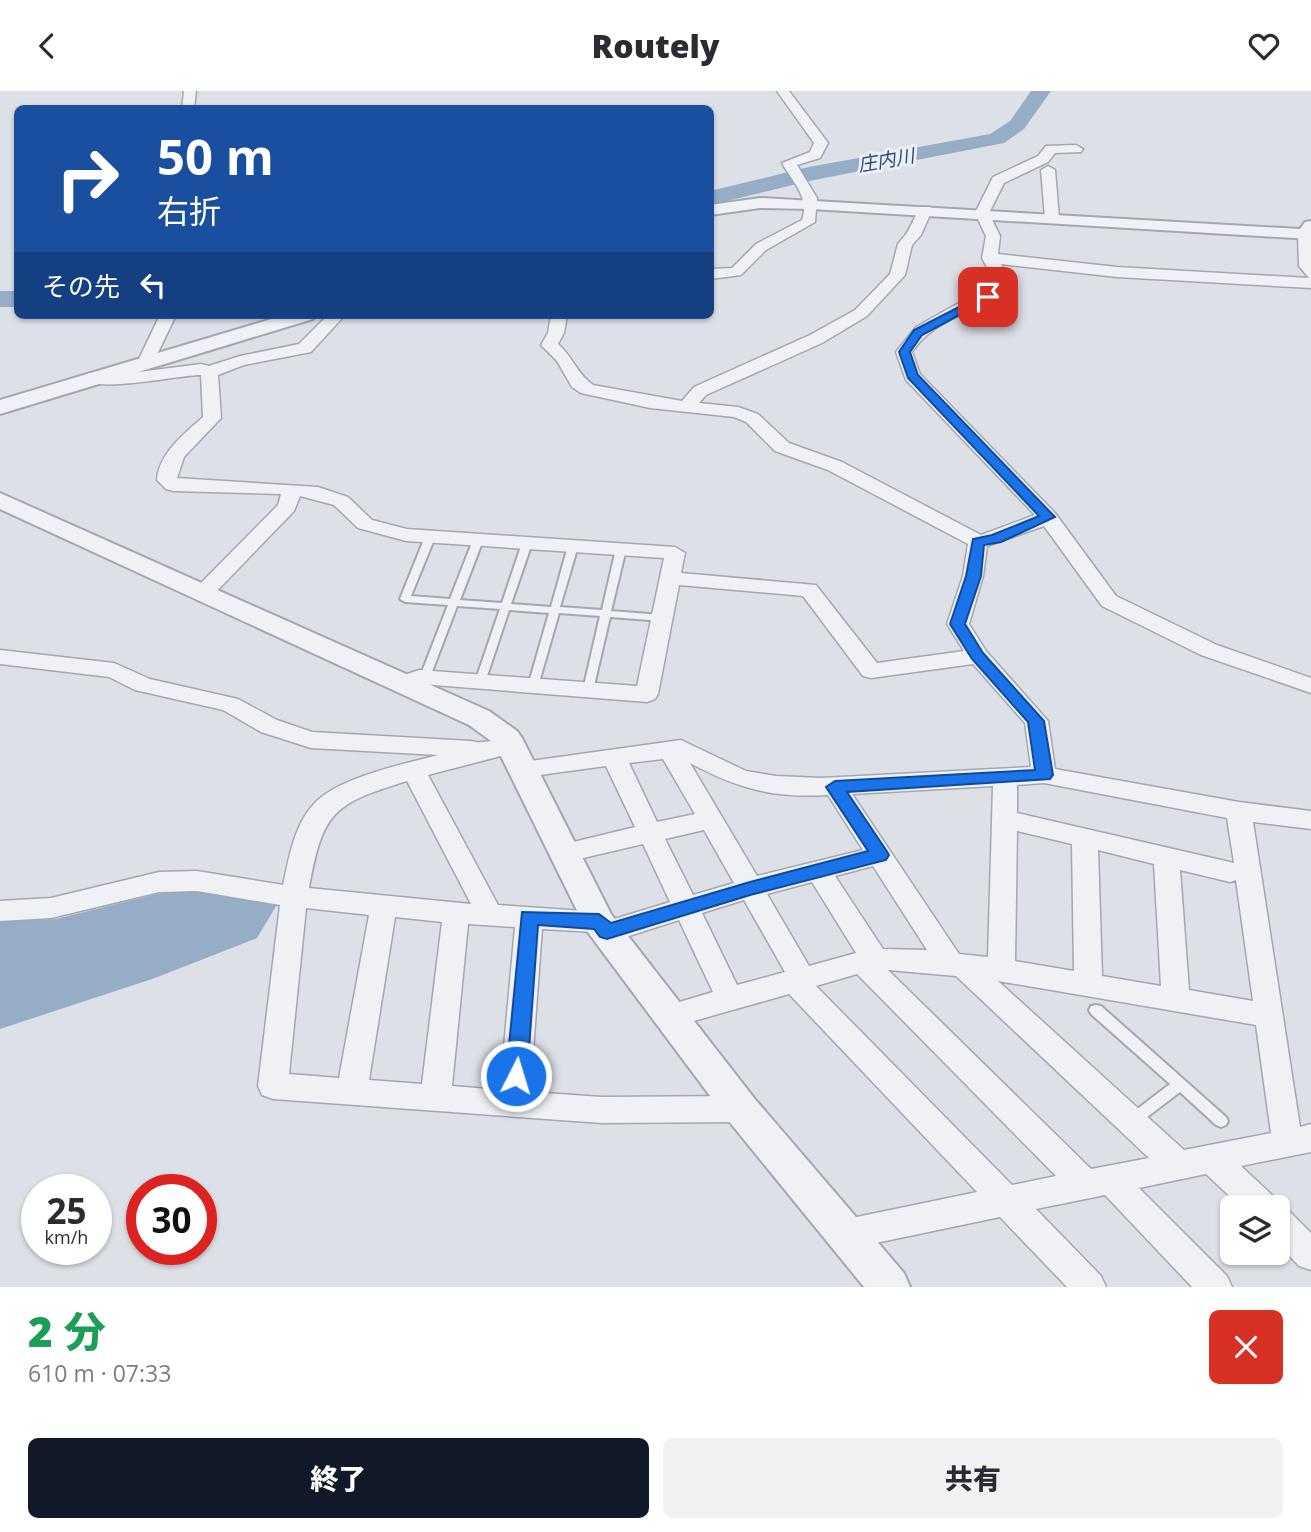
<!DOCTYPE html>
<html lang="ja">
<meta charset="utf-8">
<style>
:root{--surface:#fff;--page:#f2f2f3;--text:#2b2b33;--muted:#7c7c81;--accent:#111827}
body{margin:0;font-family:"Open Sans","Noto Sans JP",sans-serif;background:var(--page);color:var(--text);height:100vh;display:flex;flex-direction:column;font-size:26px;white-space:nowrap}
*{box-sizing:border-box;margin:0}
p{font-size:23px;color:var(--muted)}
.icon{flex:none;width:38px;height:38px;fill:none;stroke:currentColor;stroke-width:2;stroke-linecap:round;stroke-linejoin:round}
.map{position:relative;height:1196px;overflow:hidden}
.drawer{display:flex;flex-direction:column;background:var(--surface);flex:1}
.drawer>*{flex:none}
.banner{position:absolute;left:14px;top:14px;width:700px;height:214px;border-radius:10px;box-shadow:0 2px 5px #0004;background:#1a4fa0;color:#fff;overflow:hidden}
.tools{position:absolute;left:1220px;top:1104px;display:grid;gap:14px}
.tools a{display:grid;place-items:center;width:70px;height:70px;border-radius:10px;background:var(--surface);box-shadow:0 2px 5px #0004;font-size:35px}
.speed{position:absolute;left:21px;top:1083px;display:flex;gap:14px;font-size:35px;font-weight:700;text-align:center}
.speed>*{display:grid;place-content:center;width:91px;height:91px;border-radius:50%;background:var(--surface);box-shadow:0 2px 5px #0004;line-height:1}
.speed small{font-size:18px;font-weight:400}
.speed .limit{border:10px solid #d22;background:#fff;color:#111}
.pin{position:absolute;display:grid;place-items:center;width:60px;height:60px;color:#fff;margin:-30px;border-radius:14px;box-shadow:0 4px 10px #0006}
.me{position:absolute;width:77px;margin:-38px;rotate:5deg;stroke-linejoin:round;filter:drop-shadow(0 0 5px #0008)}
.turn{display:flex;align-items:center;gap:24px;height:147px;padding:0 28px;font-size:32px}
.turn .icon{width:91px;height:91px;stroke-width:2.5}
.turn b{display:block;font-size:49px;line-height:60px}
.then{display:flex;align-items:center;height:66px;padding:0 28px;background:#0003;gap:14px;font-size:26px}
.round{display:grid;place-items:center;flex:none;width:74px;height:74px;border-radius:10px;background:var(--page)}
.headline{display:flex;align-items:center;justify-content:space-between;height:119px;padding:0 28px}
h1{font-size:42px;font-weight:800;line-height:52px;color:#1e9e55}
.button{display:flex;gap:14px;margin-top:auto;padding:14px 28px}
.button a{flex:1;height:80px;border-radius:10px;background:var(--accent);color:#fff;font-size:28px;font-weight:800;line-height:80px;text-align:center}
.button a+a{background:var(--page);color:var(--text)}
header{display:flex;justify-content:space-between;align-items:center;height:91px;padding:0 28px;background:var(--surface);font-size:32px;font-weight:800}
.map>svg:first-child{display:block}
.water{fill:#96adc8}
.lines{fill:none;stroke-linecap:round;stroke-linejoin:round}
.river{fill:#96adc8;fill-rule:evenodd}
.service-casing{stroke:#a2a7b1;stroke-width:4}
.minor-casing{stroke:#a2a7b1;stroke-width:3}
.tertiary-casing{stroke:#a2a7b1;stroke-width:4}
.service{fill:#eff1f5;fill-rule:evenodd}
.minor{fill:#eff1f5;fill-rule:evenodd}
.tertiary{fill:#eff1f5;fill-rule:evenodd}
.route{fill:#1a73e8;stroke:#114b97;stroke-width:2}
.labels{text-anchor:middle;stroke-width:6;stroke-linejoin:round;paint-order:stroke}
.far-water-label{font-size:19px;font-style:italic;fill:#304b72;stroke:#eceff5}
</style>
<header><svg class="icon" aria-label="back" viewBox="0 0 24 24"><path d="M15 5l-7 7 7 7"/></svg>Routely<svg class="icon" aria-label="heart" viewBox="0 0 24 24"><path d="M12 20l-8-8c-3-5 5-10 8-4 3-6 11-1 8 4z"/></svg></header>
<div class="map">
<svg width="1311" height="1196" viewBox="0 0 1311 1196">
<rect width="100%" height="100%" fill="#dde0e7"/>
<!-- water -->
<polygon class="water" points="200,797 278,812 257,847 155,887 0,938 0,830 56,828 169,800"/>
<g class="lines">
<!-- river -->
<g class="river">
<polygon points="1031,0 1051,0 1024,38 1004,52 809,90 710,114 710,100 809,76 990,43 1010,30"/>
<rect x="0" y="200" width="18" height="16"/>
</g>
<defs>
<g id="service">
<polygon points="430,443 435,446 411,505 450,508 473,449 478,446 483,449 460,509 502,512 522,452 527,449 532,452 511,513 551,516 568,455 573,452 578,455 560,516 602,519 616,458 621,455 626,458 611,520 662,524 667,527 662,530 610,526 593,599 588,602 583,599 600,525 559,522 538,595 533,598 528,595 549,522 509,519 485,591 480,594 475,591 500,518 457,515 430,586 429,588 421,588 420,586 448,514 405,511 400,508 425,446"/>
<polygon points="1096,914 1101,915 1226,1026 1228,1030 1226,1034 1221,1036 1216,1034 1180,1001 1138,1033 1133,1035 1128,1033 1126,1029 1128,1025 1170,993 1091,923 1089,919 1091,915"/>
</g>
<g id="minor">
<polygon points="184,0 196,0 194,18 182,18"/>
<path d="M777,0H789L828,52L820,67L797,74L817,107L815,131L766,159L741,184L710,188V178L732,177L756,153L802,129C810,106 792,90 782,72L810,61L814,52Z"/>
<path d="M1076,54L1083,58L1081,61L1055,62L1048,71L1004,92L989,122L1000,145L998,163L1117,176L1309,187L1299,175L1298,144L1305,140L1311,142V197L1117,186L1001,173L1008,186L1005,199C975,220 933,229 912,261L920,283L1055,422L1116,505L1217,554L1311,587V602L1201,564L1102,515L1044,435L987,455L983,485L969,533L986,560L1048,630L1055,678L1239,711L1311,720V738L1253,731L1300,1036L1311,1033V1061L1241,1075L1274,1106L1279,1116L1289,1120L1311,1142V1179L1299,1175L1278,1153V1116H1241L1206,1083L1139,1097L1227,1185L1232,1196H1192L1105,1104L1036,1118L1101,1185L1106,1196H1067L1000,1126L847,1158L836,1154L831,1143L836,1132L847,1128L977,1101L789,903L669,937L659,933L655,925L659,917L713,901L679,829L607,852L597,848L594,841L542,838L530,1001L602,1006L741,1005L752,1009L756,1018L752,1027L741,1031L602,1032L273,1008L262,1004L258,995L280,814L197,800L159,801L51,827L0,830V810L51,807L159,781L197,780L283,794C289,767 294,735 313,714C336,687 404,673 438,664L311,657L261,641L223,619L135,599L109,586L0,573V559L114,572L150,588L238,608L277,629L312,641L471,650C488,655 503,643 520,648L524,654L520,660L428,684L498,814L599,821L608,824L611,829L670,811L643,753L566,771L557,769L553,762L557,755L635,736L606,675L525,686L516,684L513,678L516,672L681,649L746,680L776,685L821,687L1031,676L1025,632L973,573L871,587L863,585L803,505L679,494L658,603L655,608L647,611L421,593L403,599L395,597L392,592L395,587L419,579L637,595L664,467L406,450L358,437L334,414L300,405L294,420L212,505H198L194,500L198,495L278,414L281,403L173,400L166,398L157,389C159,362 184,343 203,326L201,284C177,284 96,303 80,287L89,282H131L201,273L209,275L240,265L299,253L328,224H345L311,261L244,274L218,284L221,327L184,366L177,387L318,396L348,406L372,429L407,438L675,456L685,462L681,482L816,494L877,572L964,560L947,533L963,485L968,453L828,379L775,360L746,331L734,326L650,317L581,302L572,296L557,270L541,254L548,242L551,224H567L564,242L558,253C572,265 578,284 593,294L682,310L694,296L810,244L855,219L890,183L898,153L907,142L920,116H930L932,119L921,144L912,154L905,184L867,225L822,252L706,304L699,312L738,316L758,323L789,352L842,371L981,444L1035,424L906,289L896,261L916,236L991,194L992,186L982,167L986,145L975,122L993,86L1038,65L1046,55ZM663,668L695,723L657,731L629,672ZM690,672C739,698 772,707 828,704L863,759L757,785ZM407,690L471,813L309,797C323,721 332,713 407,690ZM1044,692L1227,727L1234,772L1017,722V694ZM993,695L988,866L959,863L852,703ZM704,739L734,792L693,804L665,748ZM1017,740L1072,753L1074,880L1015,870ZM1098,759L1154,773L1161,895L1102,885ZM873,775L927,859L883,858L835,785ZM1180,779L1230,791L1236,789L1253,910L1189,899ZM812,791L856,862L809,875L767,803ZM744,809L785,881L737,894L702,822ZM306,817L369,824L339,987L289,983ZM395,826L442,831L422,993L369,989ZM468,833L515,836L500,999L452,995ZM888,879L956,885L1149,1067L1091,1078ZM857,883L1056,1085L1012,1094L816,895ZM998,890L1256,934L1271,1042L1184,1059Z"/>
<polygon points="1048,75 1055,79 1059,127 1052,131 1045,127 1041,79"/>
<polygon points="160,224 176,224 152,274 140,274 138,270"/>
</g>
<g id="tertiary">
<polygon points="760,107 1300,138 1305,131 1311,130 1311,148 811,118 760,117 710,124 710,114"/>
<polygon points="285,224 316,224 313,228 0,323 0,309"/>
<polygon points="0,402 489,620 517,640 522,647 611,823 754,1007 904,1182 910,1196 864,1196 728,1029 587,840 495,653 469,634 0,418"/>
</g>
</defs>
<!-- service casing -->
<use href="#service" class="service-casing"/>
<!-- minor casing -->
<use href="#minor" class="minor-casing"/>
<!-- tertiary casing -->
<use href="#tertiary" class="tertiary-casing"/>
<!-- service -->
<use href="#service" class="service"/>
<!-- minor -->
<use href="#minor" class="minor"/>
<!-- tertiary -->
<use href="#tertiary" class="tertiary"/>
</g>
<!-- route -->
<polygon class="route" points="984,203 993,206 922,244 910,261 918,284 1055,426 1001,451 984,454 981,485 965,533 983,562 1044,630 1053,684 1050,688 847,701 886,759 889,764 886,769 750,804 607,848 600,846 594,838 538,834 527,985 524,991 516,994 509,991 506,985 522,821 599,823 611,832 750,791 868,760 826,696 835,690 1035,679 1028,631 972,568 950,533 966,485 973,448 992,444 1039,425 908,287 899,261 914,239"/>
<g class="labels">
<!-- far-water labels -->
<g class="far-water-label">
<text transform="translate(886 69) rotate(-10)" y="7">庄内川</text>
</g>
</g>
</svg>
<div class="tools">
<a><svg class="icon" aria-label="layers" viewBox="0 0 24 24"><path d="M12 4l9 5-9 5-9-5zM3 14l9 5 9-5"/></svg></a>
</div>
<div class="speed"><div>25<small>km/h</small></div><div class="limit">30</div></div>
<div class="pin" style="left:988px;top:206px;background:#d93025"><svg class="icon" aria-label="arrive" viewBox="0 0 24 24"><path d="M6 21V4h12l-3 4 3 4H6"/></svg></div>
<svg class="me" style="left:516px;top:985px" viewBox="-20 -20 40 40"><circle r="17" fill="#1a73e8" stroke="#fff" stroke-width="3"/><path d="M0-11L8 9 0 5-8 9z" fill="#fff"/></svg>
<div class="banner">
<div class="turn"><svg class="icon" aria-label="right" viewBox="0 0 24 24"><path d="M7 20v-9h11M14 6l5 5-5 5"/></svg><div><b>50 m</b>右折</div></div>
<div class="then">その先<svg class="icon" aria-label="left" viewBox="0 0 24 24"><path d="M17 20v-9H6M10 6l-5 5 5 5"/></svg></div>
</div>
</div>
<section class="drawer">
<div class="headline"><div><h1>2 分</h1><p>610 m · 07:33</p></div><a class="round" style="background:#d93025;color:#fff"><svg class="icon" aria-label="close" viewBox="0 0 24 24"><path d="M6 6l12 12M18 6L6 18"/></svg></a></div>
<div class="button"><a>終了</a><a>共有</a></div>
</section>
